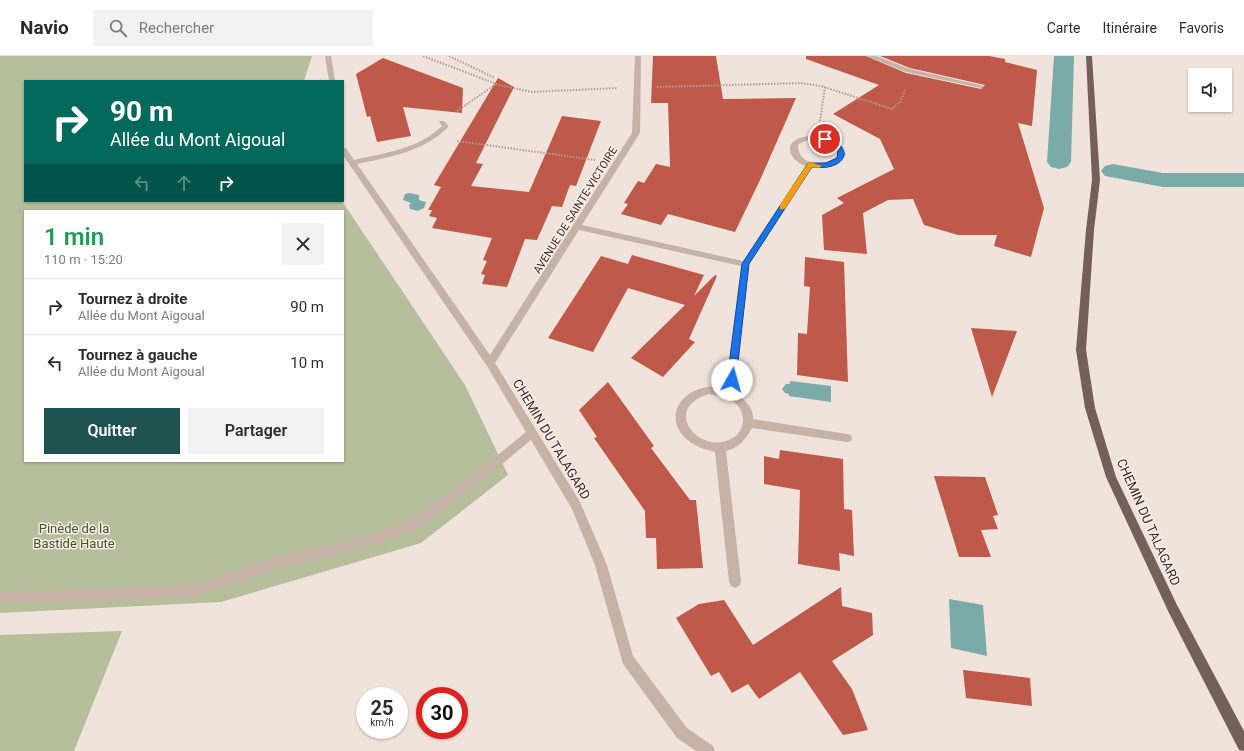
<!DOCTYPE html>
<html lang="fr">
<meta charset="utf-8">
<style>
:root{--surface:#fff;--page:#f2f2f3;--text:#2b2b33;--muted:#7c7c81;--line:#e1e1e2;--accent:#1f5351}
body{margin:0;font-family:Roboto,sans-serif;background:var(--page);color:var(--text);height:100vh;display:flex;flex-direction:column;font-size:15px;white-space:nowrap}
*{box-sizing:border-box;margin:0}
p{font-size:13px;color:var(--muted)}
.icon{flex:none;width:22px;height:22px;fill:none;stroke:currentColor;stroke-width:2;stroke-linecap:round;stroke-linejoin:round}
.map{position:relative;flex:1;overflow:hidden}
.sheet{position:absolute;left:24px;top:154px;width:320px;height:252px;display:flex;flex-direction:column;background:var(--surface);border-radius:0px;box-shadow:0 1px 3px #0004}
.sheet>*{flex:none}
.top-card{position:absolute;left:24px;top:24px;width:320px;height:122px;border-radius:0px;box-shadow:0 1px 3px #0004;background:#00695c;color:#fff;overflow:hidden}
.fabs{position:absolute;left:1188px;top:12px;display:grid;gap:8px}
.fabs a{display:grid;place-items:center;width:44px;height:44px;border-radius:0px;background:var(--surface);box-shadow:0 1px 3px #0004;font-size:20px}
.speed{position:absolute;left:356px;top:631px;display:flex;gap:8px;font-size:20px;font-weight:700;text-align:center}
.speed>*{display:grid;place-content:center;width:52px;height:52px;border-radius:50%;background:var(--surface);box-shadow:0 1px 3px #0004;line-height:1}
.speed small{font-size:10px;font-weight:400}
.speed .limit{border:6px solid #d22;background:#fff;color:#111}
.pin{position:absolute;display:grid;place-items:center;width:34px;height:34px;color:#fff;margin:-17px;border:2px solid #fff;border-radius:50%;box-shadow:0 1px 4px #0007}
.me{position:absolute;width:44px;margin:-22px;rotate:7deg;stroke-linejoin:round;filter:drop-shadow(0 0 3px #0008)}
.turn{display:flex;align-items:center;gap:14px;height:84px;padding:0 20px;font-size:18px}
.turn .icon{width:52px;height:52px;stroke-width:2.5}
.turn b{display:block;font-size:28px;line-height:34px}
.lanes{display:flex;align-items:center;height:38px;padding:0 20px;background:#0003;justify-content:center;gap:20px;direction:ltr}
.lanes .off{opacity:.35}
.round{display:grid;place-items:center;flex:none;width:42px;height:42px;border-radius:0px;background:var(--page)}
.head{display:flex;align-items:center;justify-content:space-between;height:68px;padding:0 20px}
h1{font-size:24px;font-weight:600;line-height:30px;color:#1e9e55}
.cta{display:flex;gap:8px;margin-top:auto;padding:8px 20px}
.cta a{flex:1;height:46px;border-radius:0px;background:var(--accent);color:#fff;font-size:16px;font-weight:600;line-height:46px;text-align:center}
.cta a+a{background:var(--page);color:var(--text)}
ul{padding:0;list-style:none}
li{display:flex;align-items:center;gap:12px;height:56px;padding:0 20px;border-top:1px solid var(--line)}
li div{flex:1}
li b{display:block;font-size:15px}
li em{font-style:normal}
header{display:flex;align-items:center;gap:24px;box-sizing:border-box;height:56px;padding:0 20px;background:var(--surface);border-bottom:1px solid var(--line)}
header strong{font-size:19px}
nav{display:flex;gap:22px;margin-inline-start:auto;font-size:14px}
.search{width:280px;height:36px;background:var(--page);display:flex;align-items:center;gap:10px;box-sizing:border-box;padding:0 14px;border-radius:0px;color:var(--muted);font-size:15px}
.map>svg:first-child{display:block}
.green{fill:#b6be9c;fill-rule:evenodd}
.water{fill:#7baba8}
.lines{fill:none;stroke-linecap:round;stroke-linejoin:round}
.canal{fill:#7baba8;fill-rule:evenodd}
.building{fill:#bf594a}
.path{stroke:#b39c92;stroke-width:2;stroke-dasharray:1.5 1.5;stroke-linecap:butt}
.minor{fill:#c7b2a7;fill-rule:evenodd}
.major{fill:#755f59;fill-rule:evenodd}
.route{fill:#1a73e8;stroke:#114b97}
.slow{fill:#f59e0b}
.labels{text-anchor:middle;stroke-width:3;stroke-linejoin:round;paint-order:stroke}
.far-street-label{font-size:11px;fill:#342a27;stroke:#f8eee7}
.street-label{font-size:13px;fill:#342a27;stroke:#f8eee7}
.park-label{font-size:13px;fill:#48512d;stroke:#f8eee7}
</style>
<header>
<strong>Navio</strong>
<div class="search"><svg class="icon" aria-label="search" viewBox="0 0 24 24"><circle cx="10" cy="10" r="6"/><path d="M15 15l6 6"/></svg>Rechercher</div>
<nav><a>Carte</a><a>Itinéraire</a><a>Favoris</a></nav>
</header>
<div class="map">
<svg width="1244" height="695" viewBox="0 0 1244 695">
<rect width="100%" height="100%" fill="#f0e3db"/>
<!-- green -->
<g class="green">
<path d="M0,0H312L304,25H25V145H342L465,329L508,419L421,487L221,546L0,557ZM25,155H343V405H25Z"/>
<polygon points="122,575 74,695 0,695 0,579"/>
</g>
<!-- water -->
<g class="water">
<polygon points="409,137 419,139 419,144 426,146 424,152 418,155 410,153 409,149 411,147 403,144 405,138"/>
<polygon points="790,325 831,330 831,346 789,340 789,338 785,337 782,333 786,328 790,328"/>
<polygon points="949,543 983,549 987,600 951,592"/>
</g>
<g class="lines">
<!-- canal -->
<g class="canal">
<polygon points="1054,0 1074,0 1071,106 1067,111 1059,113 1051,111 1047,106"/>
<polygon points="1113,108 1163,117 1244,117 1244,131 1163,131 1105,120 1101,115 1105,110"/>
</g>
</g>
<!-- building -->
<g class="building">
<polygon points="653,0 716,0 723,43 796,42 760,124 735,176 668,158 661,169 621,158 628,148 624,147 638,125 644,127 656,108 670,111 668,47 651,47"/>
<polygon points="806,0 866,0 906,17 981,33 985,29 910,12 880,0 989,0 1005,3 1005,6 1037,14 1032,70 1018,67 1044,152 1031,201 994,190 997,179 958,179 924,169 913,143 888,144 863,157 867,198 824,194 822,159 844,147 837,142 894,113 880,83 833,58 879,29 806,3"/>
<polygon points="383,2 463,32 462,57 403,51 411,80 377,86 370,60 367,61 356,18"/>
<polygon points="498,22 514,31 476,107 483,108 471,130 529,136 562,60 601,65 576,130 570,129 562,151 552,150 537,184 525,183 507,231 482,228 485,219 481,218 487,205 483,204 492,182 432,172 437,162 429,160 432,154 428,154 441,131 434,129"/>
<polygon points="632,199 704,219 694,240 715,219 717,220 689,283 695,286 663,321 631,302 685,249 628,232 593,296 548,282 601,200 628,208"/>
<polygon points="805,201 844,206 848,326 797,319 798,277 807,278 810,231 804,230"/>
<polygon points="971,272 1017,275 992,341"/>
<polygon points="608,326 654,390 651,392 690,444 696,444 703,512 657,513 656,482 646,482 645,455 594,382 597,381 579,354"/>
<polygon points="780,394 843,403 844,453 852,454 854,500 839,497 840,515 798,508 800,434 764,428 764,400 779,403"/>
<polygon points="934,420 985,421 998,459 993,460 998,473 981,474 991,501 959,501"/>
<polygon points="841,531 842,550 872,557 873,579 832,605 852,633 868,674 843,679 800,616 759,643 748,628 732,637 719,616 711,620 676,562 699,548 724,544 753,589"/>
<polygon points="963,614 1030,622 1032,650 966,642"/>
</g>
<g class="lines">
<!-- path -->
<g class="path">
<polyline points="423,0 499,29 532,36 618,32"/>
<polyline points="449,0 495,22"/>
<polyline points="657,31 801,27 821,30 892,53 900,46 906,32"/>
<polyline points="457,55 496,28"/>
<polyline points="820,65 825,31"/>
<polyline points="457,85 595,104"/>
</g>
<!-- minor -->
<g class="minor">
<polygon points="325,0 331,0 335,25 329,25"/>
<path d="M635,0H641L640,77L582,169L743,205L806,110C800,108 794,104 791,98C781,76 838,71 846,99C837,110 826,112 812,111L749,208L735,337C744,343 754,351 753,363L847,378L851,379L852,382L851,385L847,386L752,372C746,383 739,392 726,395L741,526L739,530L735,532L731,530L729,526L715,396C709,394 701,393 695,389C663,371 673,337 707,331C713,330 720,332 726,334L741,210L579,174L495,307L580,446L607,509L633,600L687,672L713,690L715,695H696L677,682L623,608L595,509L572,453L531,384L484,423L417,473L359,493L274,513L196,541L0,548V536L196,529L274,501L359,483L409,465L476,417L526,376L487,310L343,99V92H346L354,104C384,97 419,93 442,70L439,66L440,65H444L448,69V71C424,96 389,101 357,108L490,299L632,77ZM811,83C822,84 835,86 838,99C826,111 798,111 798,89L801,87ZM709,338C725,341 744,345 743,366C742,372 739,378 734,381C703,403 658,353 709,338Z"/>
<polygon points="867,0 876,0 910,13 984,30 981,32 906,16"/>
</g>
<!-- major -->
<polygon class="major" points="1086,0 1092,0 1100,124 1094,174 1086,294 1095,352 1116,421 1177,549 1244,675 1244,695 1239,694 1169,557 1106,421 1085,352 1076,294 1086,174 1092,124"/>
</g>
<!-- route -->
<path class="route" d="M822,81C827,81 830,83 834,85C851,94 845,108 828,111C823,112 817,111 812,111L749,208L736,324L735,326H729L727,324L742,208L808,107H826L837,102L838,94L835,91L822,84Z"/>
<!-- slow -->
<polygon class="slow" points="810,106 822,110 819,112 812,111 785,153 780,153 780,149 808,107"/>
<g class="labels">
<!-- far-street labels -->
<g class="far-street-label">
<text transform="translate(575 154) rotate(-58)" y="4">AVENUE DE SAINTE-VICTOIRE</text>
</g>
<!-- street labels -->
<g class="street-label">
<text transform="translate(552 383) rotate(59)" y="5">CHEMIN DU TALAGARD</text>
<text transform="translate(1149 466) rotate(66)" y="5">CHEMIN DU TALAGARD</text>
</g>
<!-- park labels -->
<g class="park-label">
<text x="74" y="477">Pinède de la<tspan x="74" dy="15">Bastide Haute</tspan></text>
</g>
</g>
</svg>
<div class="fabs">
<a><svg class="icon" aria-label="sound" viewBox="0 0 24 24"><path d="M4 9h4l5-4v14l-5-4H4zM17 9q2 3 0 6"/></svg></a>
</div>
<div class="speed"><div>25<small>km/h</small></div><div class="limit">30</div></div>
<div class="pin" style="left:825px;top:83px;background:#d93025"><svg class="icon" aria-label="arrive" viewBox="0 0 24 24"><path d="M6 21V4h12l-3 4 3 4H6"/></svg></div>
<svg class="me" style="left:732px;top:324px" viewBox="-20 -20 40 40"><circle r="19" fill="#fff"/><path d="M0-13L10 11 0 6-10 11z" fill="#1a73e8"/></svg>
<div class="top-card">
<div class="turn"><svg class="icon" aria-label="right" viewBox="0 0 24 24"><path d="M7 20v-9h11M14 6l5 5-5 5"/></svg><div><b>90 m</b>Allée du Mont Aigoual</div></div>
<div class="lanes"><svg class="icon off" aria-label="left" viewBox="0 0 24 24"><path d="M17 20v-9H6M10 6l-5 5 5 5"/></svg><svg class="icon off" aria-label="ahead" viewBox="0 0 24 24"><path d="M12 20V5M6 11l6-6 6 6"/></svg><svg class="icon" aria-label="right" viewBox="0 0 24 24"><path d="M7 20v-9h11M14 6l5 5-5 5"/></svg></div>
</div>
<section class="sheet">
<div class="head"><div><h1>1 min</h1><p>110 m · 15:20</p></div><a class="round"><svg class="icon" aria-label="close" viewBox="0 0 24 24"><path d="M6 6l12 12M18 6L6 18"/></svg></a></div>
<ul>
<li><svg class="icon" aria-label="right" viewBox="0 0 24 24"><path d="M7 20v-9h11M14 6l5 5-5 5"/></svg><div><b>Tournez à droite</b><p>Allée du Mont Aigoual</p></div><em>90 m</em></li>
<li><svg class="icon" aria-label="left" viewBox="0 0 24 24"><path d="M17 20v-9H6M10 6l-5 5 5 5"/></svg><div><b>Tournez à gauche</b><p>Allée du Mont Aigoual</p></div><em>10 m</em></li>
</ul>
<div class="cta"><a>Quitter</a><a>Partager</a></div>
</section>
</div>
